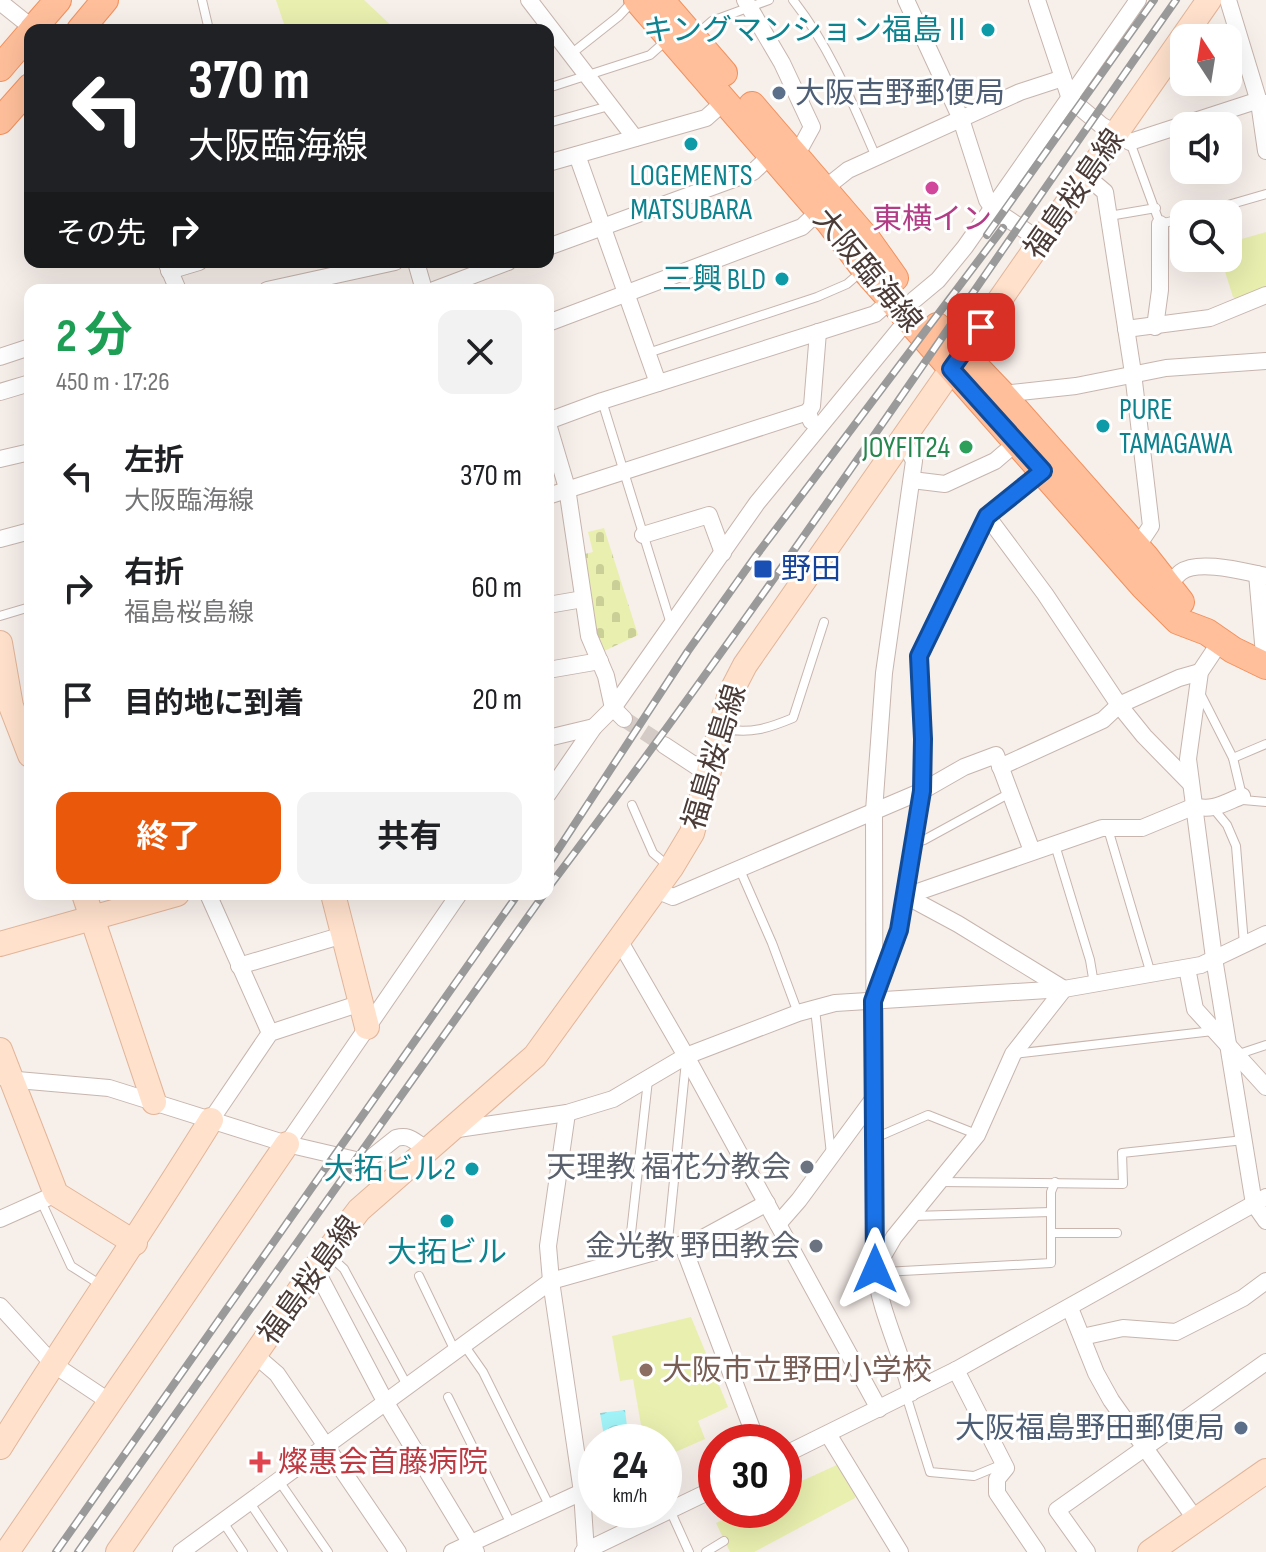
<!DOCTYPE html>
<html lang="ja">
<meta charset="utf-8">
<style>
:root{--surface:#fff;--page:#f2f2f2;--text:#202124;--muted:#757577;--accent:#ea580c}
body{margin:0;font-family:"Sofia Sans Condensed","Noto Sans JP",sans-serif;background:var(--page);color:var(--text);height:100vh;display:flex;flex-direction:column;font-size:30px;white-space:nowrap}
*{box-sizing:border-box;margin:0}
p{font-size:26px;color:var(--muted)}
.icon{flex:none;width:44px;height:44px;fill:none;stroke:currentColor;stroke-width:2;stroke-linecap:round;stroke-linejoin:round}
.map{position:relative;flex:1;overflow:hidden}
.panel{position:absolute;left:24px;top:284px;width:530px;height:616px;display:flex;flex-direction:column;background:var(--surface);border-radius:16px;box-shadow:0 8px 32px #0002}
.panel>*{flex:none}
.hud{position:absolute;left:24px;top:24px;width:530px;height:244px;border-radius:16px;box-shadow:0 8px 32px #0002;background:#202124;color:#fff;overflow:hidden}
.needle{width:52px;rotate:348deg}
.tools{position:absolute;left:1170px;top:24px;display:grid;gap:16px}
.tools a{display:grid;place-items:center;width:72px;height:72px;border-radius:16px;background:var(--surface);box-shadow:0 8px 32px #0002;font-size:40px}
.speed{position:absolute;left:578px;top:1424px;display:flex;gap:16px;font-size:40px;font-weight:700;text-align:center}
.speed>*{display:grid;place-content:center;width:104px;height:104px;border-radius:50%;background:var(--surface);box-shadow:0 8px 32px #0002;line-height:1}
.speed small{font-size:20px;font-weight:400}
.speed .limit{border:12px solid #d22;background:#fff;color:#111}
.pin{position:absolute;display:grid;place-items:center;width:68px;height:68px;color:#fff;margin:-34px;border-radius:16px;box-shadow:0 4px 12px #0006}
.me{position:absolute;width:88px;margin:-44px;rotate:0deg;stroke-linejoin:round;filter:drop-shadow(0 0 6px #0008)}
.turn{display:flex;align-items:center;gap:28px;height:168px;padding:0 32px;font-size:36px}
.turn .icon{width:104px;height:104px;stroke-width:2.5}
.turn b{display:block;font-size:56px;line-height:68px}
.then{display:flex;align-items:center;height:76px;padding:0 32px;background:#0003;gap:16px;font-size:30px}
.round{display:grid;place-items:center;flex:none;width:84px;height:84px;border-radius:16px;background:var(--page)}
.headline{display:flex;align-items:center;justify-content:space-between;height:136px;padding:0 32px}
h1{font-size:48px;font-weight:700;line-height:60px;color:#1e9e55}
.action{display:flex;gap:16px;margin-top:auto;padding:16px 32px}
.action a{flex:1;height:92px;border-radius:16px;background:var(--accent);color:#fff;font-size:32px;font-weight:700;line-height:92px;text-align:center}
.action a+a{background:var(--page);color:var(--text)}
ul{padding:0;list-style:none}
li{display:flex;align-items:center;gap:24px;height:112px;padding:0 32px}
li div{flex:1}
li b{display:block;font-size:30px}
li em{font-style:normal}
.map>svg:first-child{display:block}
.green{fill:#e9efaf}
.cemetery{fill:url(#cemetery-stones)}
.water{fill:url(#water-waves)}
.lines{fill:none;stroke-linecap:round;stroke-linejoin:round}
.street-tunnel{stroke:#d5cbc6;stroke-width:16;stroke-dasharray:16 8;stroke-linecap:butt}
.lane-casing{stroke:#c7b5ae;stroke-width:10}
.street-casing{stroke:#c7b5ae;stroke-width:18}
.secondary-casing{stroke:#e2b599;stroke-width:26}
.primary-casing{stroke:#f2915d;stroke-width:28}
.lane{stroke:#fff;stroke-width:8}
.street{stroke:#fff;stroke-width:16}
.secondary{stroke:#ffe1cc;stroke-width:24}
.primary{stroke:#ffbf9b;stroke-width:26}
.rail-casing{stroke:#9a9a9a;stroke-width:8}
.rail{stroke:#fff;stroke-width:5;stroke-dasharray:15;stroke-linecap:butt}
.route-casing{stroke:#114b97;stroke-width:20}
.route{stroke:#1a73e8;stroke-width:14}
.culture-dot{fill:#0f9aa8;stroke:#fff;stroke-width:3}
.service-dot{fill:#5c6f8a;stroke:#fff;stroke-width:3}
.hotel-dot{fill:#d1479c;stroke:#fff;stroke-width:3}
.leisure-dot{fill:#2e9e5b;stroke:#fff;stroke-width:3}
.transit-dot{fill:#1a4fb4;stroke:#fff;stroke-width:3}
.worship-dot{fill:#6b7280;stroke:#fff;stroke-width:3}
.education-dot{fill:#8d6e63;stroke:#fff;stroke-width:3}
.health-dot{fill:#e0444e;stroke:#fff;stroke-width:3}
.labels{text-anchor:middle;stroke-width:6;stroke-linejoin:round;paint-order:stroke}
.culture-label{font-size:30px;fill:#0d838f;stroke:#fff;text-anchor:end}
.service-label{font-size:30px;fill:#4e5e75;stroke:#fff;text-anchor:start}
.street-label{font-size:30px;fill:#4c3c37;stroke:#fff}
.hotel-label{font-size:30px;fill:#b23c85;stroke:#fff}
.leisure-label{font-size:30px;fill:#27864d;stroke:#fff;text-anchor:end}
.transit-label{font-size:30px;fill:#164399;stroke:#fff;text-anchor:start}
.worship-label{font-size:30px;fill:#5b616d;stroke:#fff;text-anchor:end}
.education-label{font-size:30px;fill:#785e54;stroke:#fff;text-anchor:start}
.health-label{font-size:30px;fill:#be3a42;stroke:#fff;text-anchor:start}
</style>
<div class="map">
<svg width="1266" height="1552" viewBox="0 0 1266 1552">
<defs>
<pattern id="cemetery-stones" width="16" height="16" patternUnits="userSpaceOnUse" patternTransform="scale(2)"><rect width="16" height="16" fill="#e9efaf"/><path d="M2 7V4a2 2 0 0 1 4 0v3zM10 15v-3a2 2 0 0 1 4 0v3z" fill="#cace97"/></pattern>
<pattern id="water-waves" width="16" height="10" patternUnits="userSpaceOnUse" patternTransform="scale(2)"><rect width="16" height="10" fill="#a1f4f9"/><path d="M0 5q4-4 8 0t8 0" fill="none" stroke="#8cd2d6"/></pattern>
</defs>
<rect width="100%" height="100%" fill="#f7efea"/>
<!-- green -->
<g class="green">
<polygon points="276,0 364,0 396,30 286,30"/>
<polygon points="1266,232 1266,289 1239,300 1233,297 1222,262 1222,258 1228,258 1228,243"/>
<polygon points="691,1317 728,1407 698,1421 705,1439 664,1457 664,1442 644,1442 633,1379 620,1381 612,1336"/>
<polygon points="839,1464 856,1494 855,1498 754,1552 730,1552 716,1523 743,1510 784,1510 784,1489"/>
</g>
<!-- cemetery -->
<polygon class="cemetery" points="604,528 638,635 602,652 594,630 581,555 593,552 588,532"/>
<!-- water -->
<polygon class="water" points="625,1410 629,1442 605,1442 600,1413"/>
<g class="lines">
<!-- street-tunnel -->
<polyline class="street-tunnel" points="624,719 664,745"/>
<defs>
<g id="lane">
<polyline points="202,0 209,30"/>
<path d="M793,0C830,47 852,102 876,157"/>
<polyline points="695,36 712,21 769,0"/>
<polyline points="571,54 619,16 634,0"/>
<polyline points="548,88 650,55 668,39"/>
<polyline points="548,123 609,106"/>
<polyline points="1130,142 1160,224 1184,218"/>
<polyline points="1197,214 1266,194"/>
<polyline points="1109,216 1156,208"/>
<polyline points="648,353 817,297 847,284 862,271"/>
<polyline points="602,401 671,624"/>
<polyline points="0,616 30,607"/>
<polyline points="1200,693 1233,758 1243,800 1266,802"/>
<path d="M725,729C751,734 769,728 793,718L824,622"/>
<polyline points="1233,758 1266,744"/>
<polyline points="632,805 653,853 667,865"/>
<polyline points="1213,808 1227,825 1236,846 1244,944"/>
<polyline points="1108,829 1151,974"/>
<polyline points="915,843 924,840 1010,793"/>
<polyline points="1055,845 1090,960 1094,984"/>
<polyline points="740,870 772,943 798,1013"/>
<polyline points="815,1009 831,1154"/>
<polyline points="1013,1054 1213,1031"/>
<polyline points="1236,1055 1266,1045"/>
<polyline points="875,1138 928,1115 976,1134"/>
<polyline points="938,1182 1123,1184 1122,1153 1244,1140"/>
<polyline points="41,1201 71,1266 101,1285"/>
<polyline points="912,1216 1051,1212"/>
<polyline points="1051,1233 1117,1233"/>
<polyline points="667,1250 686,1061"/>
<polyline points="330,1256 344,1269 408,1387"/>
<polyline points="628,1260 648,1080"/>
<polyline points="876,1269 884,1272 1051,1263 1051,1192 1055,1182"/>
<polyline points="419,1276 455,1351"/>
<polyline points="464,1345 483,1372 550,1507"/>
<polyline points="906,1395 930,1472 974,1476 1003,1464"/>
<polyline points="448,1397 511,1524"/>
<polyline points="279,1481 328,1552"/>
<polyline points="250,1503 283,1552"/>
<polyline points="670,1510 689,1552"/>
<polyline points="223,1522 243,1552"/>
<polyline points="706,1552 724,1541"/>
</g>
<g id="street">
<polyline points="529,0 635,138"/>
<polyline points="745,0 782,63 812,127 796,156"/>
<polyline points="906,0 961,119 987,200 993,209 1041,241"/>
<polyline points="1037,0 1070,99 1101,125 1130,142 1253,102 1266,103"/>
<polyline points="1228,0 1259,102 1266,151"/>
<polyline points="0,2 35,30"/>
<polyline points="577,155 658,383"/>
<polyline points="548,163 706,118 725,101"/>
<polyline points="1086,176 1105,192 1133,373 1151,526 1137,547"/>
<polyline points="548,247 753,172 771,155"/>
<polyline points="166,262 178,290"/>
<polyline points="416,262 424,290"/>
<polyline points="169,271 199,262"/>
<polyline points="267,290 395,262"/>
<polyline points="434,290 508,262"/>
<polyline points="914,300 938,280 965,247 1138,0"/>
<polyline points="548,323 802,227 819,211 824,189 848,170 1020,92 1063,78"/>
<polyline points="1155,327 1160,290 1160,224"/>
<polyline points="1126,329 1210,318 1266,295"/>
<polyline points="0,357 30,347"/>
<polyline points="0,392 30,383"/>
<polyline points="1002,394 1076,386 1166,368 1266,361"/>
<polyline points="548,421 602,401 875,314 891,300"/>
<polyline points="811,421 808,412 812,406 818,332"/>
<polyline points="548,424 567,488 589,636 606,676 613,708 624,719"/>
<path d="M903,439L914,461L884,673L874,811L875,1269C880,1312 901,1351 911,1393"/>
<polyline points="0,459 30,452"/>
<polyline points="912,480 945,484 995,461 1017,442"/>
<polyline points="548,496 808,412"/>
<polyline points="987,516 1045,594 1119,705 1144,736 1191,784"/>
<polyline points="643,535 709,515 723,553"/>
<polyline points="0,539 30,531"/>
<polyline points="1257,574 1265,666"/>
<path d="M1167,587C1171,583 1176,576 1181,572C1199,559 1245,572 1266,576"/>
<polyline points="548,605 583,599"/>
<polyline points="1220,642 1200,672 1188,759 1214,958 1254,1204 1266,1221"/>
<polyline points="548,670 600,661"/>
<polyline points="548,738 594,727"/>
<polyline points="664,745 708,774"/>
<polyline points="1000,767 1103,720 1119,705 1179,678 1200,672"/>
<polyline points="548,794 594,727 613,708 757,503 908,319"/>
<polyline points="656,890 673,897 922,791 964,767 996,755 1032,851"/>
<polyline points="208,894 270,1033"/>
<path d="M906,896L1102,828H1142L1195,806C1212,812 1226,802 1242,796"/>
<polyline points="906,896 958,924 1064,989"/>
<polyline points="619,940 686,1056 879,1409"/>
<polyline points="239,966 343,935"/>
<polyline points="1187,968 1195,1009 1266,1087"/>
<polyline points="877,988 899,930 922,791 923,739 919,656 987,516 1043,471"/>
<path d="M6,1079L109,1088L287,1144L360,1161H367L396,1138C412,1134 414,1143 427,1149"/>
<polyline points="567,1113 548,1246 551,1281 582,1492 586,1552"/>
<polyline points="211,1120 270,1033 361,1003"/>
<polyline points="451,1130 567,1113 613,1099 686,1056 798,1013 835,1003 1064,989 1201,965 1266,934"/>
<polyline points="287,1144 459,894"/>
<polyline points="0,1219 56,1194"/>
<polyline points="778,1224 799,1200 874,1098"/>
<polyline points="683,1246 757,1442"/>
<polyline points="315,1268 386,1403 476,1552"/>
<polyline points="876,1268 894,1237 977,1135 1013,1054 1064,989"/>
<polyline points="0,1306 53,1364 110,1402"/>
<polyline points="1070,1308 1096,1373 1111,1400 1196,1520"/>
<polyline points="1082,1337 1123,1328 1176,1332 1243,1298 1266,1281"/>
<polyline points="255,1355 277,1374 398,1552"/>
<polyline points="956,1370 1006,1468 997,1479 997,1493 1037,1552"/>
<polyline points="828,1434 900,1552"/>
<polyline points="784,1455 956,1370 1266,1197"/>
<polyline points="181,1552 551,1281 701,1239 767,1203"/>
<polyline points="452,1552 582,1492"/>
<polyline points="583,1552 716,1488"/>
<polyline points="1087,1552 1057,1510 1266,1362"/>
</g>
<g id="secondary">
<polyline points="0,643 11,706 30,755"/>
<polyline points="84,894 154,1102"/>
<polyline points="333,894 367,1027"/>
<polyline points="0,944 177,894"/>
<polyline points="0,1050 56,1194 135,1243"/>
<path d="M0,1447C69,1337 143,1230 211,1120"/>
<polyline points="7,1552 287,1144"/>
<polyline points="118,1552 315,1268 359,1210 535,1056 671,868 692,833 730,694 745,665 1209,0"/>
<polyline points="1150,1552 1266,1471"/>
</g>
<g id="primary">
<polyline points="637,0 829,222 868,274 1143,586 1178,621 1207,632 1233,650 1266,666"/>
<polyline points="661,0 724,73"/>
<polyline points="32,30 58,0"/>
<polyline points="80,30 105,0"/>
<polyline points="0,68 30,33"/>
<polyline points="752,105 868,240 895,278"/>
<polyline points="0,121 30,87"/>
<polyline points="937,326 1002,394 1145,556 1181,602"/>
</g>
</defs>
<!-- lane casing -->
<use href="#lane" class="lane-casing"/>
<!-- street casing -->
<use href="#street" class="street-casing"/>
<!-- secondary casing -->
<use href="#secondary" class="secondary-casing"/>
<!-- primary casing -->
<use href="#primary" class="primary-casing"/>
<!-- lane -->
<use href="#lane" class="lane"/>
<!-- street -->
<use href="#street" class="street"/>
<!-- secondary -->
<use href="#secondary" class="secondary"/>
<!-- primary -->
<use href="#primary" class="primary"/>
<defs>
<g id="rail">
<polyline points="987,235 1154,0"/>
<polyline points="548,865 688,651 755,557 1003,228"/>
<path d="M548,888C767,599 968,297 1176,0"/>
<polyline points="56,1552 518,894"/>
<polyline points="78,1552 544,894"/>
</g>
</defs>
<!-- rail casing -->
<use href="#rail" class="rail-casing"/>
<!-- rail -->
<use href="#rail" class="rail"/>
</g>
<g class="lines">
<defs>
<polyline id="route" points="875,1269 873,1001 899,930 922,791 923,739 919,656 987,516 1043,471 951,369 981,327"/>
</defs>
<!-- route casing -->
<use href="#route" class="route-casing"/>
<!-- route -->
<use href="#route" class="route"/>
</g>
<!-- markers -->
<g class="culture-dot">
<circle cx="988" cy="30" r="8"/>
<circle cx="691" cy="144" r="8"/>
<circle cx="782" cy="279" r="8"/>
<circle cx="1103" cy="426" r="8"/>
<circle cx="472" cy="1169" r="8"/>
<circle cx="447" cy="1221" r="8"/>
</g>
<g class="service-dot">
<circle cx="779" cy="93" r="8"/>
<circle cx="1241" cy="1428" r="8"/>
</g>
<circle class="hotel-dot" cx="932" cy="188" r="8"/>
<circle class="leisure-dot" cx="966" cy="447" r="8"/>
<rect class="transit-dot" x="753" y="559" width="20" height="20" rx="4"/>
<g class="worship-dot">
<circle cx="807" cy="1167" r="8"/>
<circle cx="816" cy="1246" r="8"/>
</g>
<circle class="education-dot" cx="646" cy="1370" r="8"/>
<path class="health-dot" d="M256 1450h8v8h8v8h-8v8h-8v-8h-8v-8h8z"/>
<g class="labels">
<!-- culture labels -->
<g class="culture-label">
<text x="972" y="40">キングマンション福島Ⅱ</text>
<text x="691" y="185" text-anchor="middle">LOGEMENTS<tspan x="691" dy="34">MATSUBARA</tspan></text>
<text x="766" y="289">三興 BLD</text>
<text x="1119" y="419" text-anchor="start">PURE<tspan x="1119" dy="34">TAMAGAWA</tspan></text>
<text x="456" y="1179">大拓ビル2</text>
<text x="447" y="1262" text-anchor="middle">大拓ビル</text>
</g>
<!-- service labels -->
<g class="service-label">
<text x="795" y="103">大阪吉野郵便局</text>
<text x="1225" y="1438" text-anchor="end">大阪福島野田郵便局</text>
</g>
<!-- street labels -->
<g class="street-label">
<text transform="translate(1074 194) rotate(-55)" y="10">福島桜島線</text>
<text transform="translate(868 270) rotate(50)" y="10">大阪臨海線</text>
<text transform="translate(714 757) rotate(-73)" y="10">福島桜島線</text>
<text transform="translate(309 1280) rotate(-54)" y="10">福島桜島線</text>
</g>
<!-- hotel labels -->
<g class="hotel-label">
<text x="932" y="229">東横イン</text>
</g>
<!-- leisure labels -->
<g class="leisure-label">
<text x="950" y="457">JOYFIT24</text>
</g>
<!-- transit labels -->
<g class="transit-label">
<text x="781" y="579">野田</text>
</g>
<!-- worship labels -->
<g class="worship-label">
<text x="791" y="1177">天理教 福花分教会</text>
<text x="800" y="1256">金光教 野田教会</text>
</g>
<!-- education labels -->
<g class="education-label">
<text x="662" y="1380">大阪市立野田小学校</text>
</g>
<!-- health labels -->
<g class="health-label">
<text x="278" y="1472">燦惠会首藤病院</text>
</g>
</g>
</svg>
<div class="tools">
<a><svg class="needle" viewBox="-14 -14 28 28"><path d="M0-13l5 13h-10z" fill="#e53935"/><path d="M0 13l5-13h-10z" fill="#757577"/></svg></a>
<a><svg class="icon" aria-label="sound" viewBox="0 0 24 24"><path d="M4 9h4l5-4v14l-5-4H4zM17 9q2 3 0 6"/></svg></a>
<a><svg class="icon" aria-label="search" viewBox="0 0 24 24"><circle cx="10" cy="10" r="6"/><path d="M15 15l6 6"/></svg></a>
</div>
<div class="speed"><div>24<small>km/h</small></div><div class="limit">30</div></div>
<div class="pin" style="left:981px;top:327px;background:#d93025"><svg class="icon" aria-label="arrive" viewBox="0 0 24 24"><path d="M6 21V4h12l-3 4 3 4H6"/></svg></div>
<svg class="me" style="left:875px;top:1269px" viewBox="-20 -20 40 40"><path d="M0-17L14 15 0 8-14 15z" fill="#1a73e8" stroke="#fff" stroke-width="4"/></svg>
<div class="hud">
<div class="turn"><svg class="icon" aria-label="left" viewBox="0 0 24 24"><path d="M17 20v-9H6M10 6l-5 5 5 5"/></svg><div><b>370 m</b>大阪臨海線</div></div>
<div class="then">その先<svg class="icon" aria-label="right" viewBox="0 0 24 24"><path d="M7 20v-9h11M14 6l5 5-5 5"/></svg></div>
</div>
<section class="panel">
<div class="headline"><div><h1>2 分</h1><p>450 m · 17:26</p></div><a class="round"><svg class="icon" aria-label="close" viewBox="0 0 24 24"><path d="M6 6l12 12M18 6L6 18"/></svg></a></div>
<ul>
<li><svg class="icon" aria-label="left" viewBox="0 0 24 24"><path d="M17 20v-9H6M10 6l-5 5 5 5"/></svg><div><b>左折</b><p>大阪臨海線</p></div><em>370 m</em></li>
<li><svg class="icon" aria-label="right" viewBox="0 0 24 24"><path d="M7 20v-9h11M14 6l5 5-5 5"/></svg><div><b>右折</b><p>福島桜島線</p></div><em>60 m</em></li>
<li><svg class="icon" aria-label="arrive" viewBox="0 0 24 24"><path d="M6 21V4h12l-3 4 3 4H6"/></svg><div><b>目的地に到着</b></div><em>20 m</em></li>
</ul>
<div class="action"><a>終了</a><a>共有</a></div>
</section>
</div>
